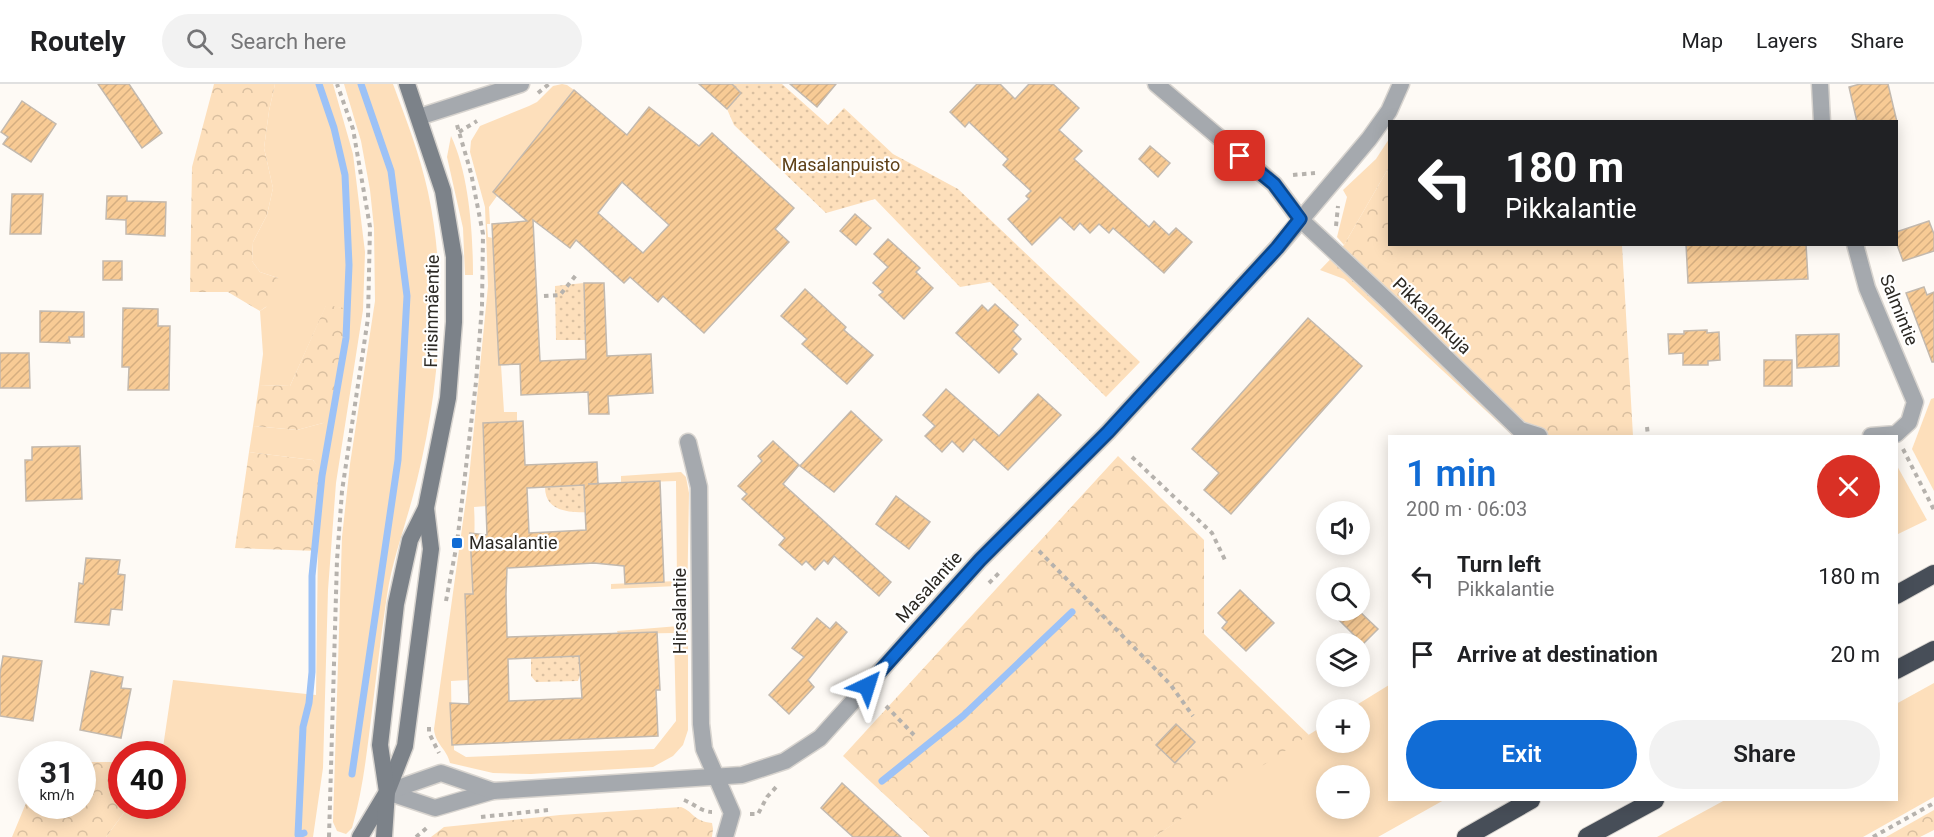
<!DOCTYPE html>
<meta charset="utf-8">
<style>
:root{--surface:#fff;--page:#f2f2f2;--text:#202124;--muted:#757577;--line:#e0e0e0;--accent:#116cd5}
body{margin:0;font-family:Roboto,sans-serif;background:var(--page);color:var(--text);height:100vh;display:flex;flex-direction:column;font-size:22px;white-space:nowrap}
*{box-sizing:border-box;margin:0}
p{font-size:20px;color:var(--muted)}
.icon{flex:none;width:33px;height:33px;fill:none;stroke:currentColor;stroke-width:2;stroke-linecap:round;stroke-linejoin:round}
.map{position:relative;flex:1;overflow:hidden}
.sheet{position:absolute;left:1388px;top:351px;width:510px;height:366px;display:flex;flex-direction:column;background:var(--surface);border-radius:0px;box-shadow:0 3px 15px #0003}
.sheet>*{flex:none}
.top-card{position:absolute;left:1388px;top:36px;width:510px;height:126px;border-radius:0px;box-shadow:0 3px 15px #0003;background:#202124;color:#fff;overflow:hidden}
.fabs{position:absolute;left:1316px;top:417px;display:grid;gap:12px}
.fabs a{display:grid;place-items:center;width:54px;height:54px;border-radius:50%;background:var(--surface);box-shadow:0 3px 15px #0003;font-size:30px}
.speed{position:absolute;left:18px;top:657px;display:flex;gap:12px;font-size:30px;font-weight:700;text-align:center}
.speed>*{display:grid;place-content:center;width:78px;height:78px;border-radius:50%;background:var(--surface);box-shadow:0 3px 15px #0003;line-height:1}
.speed small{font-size:15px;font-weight:400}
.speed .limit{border:9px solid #d22;background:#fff;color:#111}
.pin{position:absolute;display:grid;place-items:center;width:51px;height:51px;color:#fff;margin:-26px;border-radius:12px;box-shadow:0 3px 9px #0006}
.me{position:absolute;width:66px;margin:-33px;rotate:41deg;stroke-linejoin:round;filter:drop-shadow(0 0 4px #0008)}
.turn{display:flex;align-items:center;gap:21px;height:126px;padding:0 18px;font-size:27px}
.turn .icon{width:78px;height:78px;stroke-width:2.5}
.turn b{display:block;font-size:42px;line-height:51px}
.round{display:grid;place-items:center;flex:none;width:63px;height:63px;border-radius:32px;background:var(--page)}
.overview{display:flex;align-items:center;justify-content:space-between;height:102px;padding:0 18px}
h1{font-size:36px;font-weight:600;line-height:45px;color:var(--accent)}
.primary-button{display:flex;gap:12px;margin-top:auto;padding:12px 18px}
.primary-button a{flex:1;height:69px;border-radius:36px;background:var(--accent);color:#fff;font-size:24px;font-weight:600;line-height:69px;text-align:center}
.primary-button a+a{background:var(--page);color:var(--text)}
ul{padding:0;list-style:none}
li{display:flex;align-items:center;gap:18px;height:78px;padding:0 18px}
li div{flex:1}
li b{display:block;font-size:22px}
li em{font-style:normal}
header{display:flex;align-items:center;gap:36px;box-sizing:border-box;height:84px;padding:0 30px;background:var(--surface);border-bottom:2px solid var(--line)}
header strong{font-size:28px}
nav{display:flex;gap:33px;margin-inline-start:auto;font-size:21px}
.search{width:420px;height:54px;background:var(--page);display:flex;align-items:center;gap:15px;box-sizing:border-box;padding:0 21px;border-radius:33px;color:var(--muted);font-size:22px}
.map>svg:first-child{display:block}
.grass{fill:#fddfbb;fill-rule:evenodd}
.forest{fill:url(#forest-crowns)}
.park{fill:url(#park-dots)}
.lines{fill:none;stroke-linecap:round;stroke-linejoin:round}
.stream{stroke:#9cc2f7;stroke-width:7}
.building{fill:url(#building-hatch);stroke:#c3b9ae;stroke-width:1.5;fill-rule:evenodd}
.minor-casing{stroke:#d8d4cf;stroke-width:19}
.tertiary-casing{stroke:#d8d4cf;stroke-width:19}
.secondary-casing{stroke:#d8d4cf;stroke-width:19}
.motorway-casing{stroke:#d8d4cf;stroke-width:20}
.path{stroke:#b6b2ad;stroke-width:4;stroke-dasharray:4.5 4.5;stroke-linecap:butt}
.minor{stroke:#a5a9ae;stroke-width:16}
.tertiary{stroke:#a5a9ae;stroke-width:16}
.secondary{stroke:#7c8289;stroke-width:16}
.motorway{stroke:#474e58;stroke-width:18}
.route-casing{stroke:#0b468a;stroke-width:15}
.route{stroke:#116cd5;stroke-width:10}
.poi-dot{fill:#116cd5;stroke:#fff;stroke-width:2}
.labels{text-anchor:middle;stroke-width:4.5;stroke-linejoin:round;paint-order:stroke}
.park-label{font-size:18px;fill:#5e4017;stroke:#fff}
.street-label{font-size:18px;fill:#2b2823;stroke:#fff}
.poi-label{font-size:18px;fill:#2b2823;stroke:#fff;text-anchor:start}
</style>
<header>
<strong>Routely</strong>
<div class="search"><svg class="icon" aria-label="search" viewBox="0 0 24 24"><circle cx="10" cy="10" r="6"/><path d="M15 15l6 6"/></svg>Search here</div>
<nav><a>Map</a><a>Layers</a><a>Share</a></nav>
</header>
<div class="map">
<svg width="1934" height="753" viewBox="0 0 1934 753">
<defs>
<pattern id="forest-crowns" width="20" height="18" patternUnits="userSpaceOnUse" patternTransform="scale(1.5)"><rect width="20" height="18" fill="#fddfbb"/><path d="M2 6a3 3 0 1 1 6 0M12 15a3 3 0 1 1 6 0" fill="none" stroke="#d9bfa0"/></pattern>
<pattern id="park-dots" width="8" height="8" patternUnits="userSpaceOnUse" patternTransform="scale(1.5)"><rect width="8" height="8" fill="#fddfbb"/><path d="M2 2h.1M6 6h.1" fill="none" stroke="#d9bfa0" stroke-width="1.8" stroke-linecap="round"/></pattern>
<pattern id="building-hatch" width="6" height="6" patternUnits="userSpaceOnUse" patternTransform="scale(1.5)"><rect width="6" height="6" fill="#f8cb95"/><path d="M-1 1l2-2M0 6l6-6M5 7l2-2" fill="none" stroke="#d5ae80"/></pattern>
</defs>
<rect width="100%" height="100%" fill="#fefaf5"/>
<!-- grass -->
<g class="grass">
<polygon points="275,0 333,0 353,70 365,168 363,226 336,399 328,506 323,684 313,753 106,753 129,722 172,722 172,670 162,670 173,596 316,611 319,385 313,376 249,368 253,342 297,346 323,339 350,225 326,222 290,302 259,301 263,270 260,227 266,223 278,194 260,188 252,177 253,158 267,131 273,104 264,64 269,27"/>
<path d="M344,0H393C406,35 420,71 428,108C448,202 440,303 417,396C408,435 393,472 387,511C380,557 375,604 369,651C365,683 361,713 352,744L346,750L337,747L333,738L342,453L350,380L375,217L374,144L370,106L361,57Z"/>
<path d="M562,0L567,1L574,6L493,108L497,112L489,123L490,140H487L488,153L493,154L499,281H501L504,328H517V337L483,339L487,422L474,423C476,453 472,481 472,510L465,511L468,596L451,597L452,660L454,661V666L466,673L654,665L676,637L674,549L618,550L617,547L679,542L688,543V646L683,661L673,672L653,683L531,690L493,689L450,679C447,665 435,660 434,645L469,394L488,202L485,123L470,68L471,57L480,42L529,22L537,18L553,2Z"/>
<path d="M451,52C469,90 473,149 473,191H465L463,144L447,73Z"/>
<polygon points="1389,55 1389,83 1344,161 1337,153 1347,113 1343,106 1376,75"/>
<polygon points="1934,314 1934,407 1912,365 1931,315"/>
<polygon points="1896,380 1927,436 1896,451"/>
<polygon points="681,388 686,393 689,409 687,525 679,525 677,502 611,505 611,500 677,497 676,397 621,399 621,392"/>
<polygon points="1934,599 1934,713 1863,753 1657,753 1725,716 1896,716 1896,620"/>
<path d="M1389,601V716H1444L1378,753H1154L1254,685L1326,640V658H1359V626L1350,625ZM1326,692H1359V724H1326Z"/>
</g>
<!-- forest -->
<g class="forest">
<path d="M214,0H275L269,27L264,64L273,104L267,131L253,158L252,177L260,188L278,194C285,216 275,216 260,227L228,208H190L192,83Z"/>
<polygon points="1389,83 1389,160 1622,161 1633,352 1513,352 1344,195 1320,186 1344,161"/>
<polygon points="326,221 350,225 336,325 323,339 297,346 253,342 259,301 290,302"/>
<polygon points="249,368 313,376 320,385 318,467 235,464"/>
<polygon points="1118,372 1204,456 1204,550 1309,651 1154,753 930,753 843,672"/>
<polygon points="83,678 121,678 122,722 129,722 106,753 12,753 31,707 32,722 82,722"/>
<path d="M681,723C694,728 693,737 712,739L713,745L712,753H431L444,743L560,731Z"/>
<polygon points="1934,726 1934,746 1920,753 1886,753"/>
</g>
<!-- park -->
<g class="park">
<polygon points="732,0 782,0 828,41 844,24 893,70 958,105 1140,278 1106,313 990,198 960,203 875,115 826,129 734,41 727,25 741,9"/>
<polygon points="584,199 586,256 556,256 555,202"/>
<path d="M584,401L585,419L593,428C572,429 545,429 545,403Z"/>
<polygon points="579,572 580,591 578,597 536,598 531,592 531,574"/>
</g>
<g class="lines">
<!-- stream -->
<g class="stream">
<polyline points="352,690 398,376 407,212 391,87 361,0"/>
<polyline points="882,697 963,632 1072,528"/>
<polyline points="304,749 298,751 303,643 309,619 312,588 312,492 322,392 346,254 349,181 345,91 334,44 319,0"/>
</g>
</g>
<!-- building -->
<g class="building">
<polygon points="98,0 129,0 162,49 142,64"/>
<polygon points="699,0 732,0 741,9 727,25"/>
<polygon points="790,0 836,0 817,23"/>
<polygon points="977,0 1000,0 1015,15 1029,0 1053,0 1079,24 1059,46 1082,67 1074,75 1149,143 1154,137 1169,151 1176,144 1192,158 1164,189 1113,144 1109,149 1099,140 1090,149 1080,139 1074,146 1060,133 1032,161 1008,135 1029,115 1026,112 1031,107 1003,81 1008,75 969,38 965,43 950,28"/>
<polygon points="1860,0 1888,0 1897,38 1857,38 1849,3"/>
<path d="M574,6L627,51L649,23L699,62L712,49L794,124L775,145L789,158L704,249L663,212L658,218L630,193L624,199L576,156L570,164L533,136L540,277L586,275L584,199H604L607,272L651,270L653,309L608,312L609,330H589L588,308L521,311L520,280L499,281L492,140L527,137L493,108ZM622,98L669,141L643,169L598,129Z"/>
<polygon points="22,17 56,40 31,78 3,60 8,53 1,48"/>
<polygon points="1150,62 1170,79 1158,93 1139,75"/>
<polygon points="12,110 43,110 41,150 10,150"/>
<polygon points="107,112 127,112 127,117 166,118 165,152 126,150 126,136 106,135"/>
<polygon points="855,130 871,144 856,161 840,147"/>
<polygon points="1929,137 1934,150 1934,167 1903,177 1896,158 1896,148"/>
<polygon points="888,155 920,184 916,188 933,204 904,235 879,211 883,208 873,199 888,183 874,170"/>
<polygon points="1686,160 1806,160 1808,195 1688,199"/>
<rect x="103" y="177" width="19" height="19"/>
<polygon points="1924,203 1927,211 1934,208 1934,278 1932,278 1906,209"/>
<polygon points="805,205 846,243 844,246 873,271 847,300 802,260 807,255 781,232"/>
<polygon points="995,220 1018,241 1013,247 1021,255 1012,265 1017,270 999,289 956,249 982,221 988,227"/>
<polygon points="123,224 158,225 158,242 170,242 169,306 128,306 129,283 122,283"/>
<polygon points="40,227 84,228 84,253 69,253 70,259 40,258"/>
<polygon points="1308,234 1362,282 1231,430 1204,406 1219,389 1192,365"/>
<polygon points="1707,246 1707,249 1719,248 1720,276 1708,277 1708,281 1683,281 1683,269 1669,270 1668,250 1684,250 1684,247"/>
<polygon points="1839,250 1839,282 1797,284 1796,251"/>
<polygon points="0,269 29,269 30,304 0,304"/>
<rect x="1764" y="276" width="28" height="26"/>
<polygon points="946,305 999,352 1038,310 1061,331 1008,386 974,355 963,368 952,357 942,368 925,352 935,342 923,331"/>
<polygon points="851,327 882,356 834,408 800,382"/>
<path d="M523,337L525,381L597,378L598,400H588L660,397L664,498L625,500L624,482L594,479L507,484L506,510L507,553L657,548L660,606H656L658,652L452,661L450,619L469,620L465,510H473L470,449L487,451L483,339ZM584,401L586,446L529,449L527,404ZM579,572L582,614L509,617L508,575Z"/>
<polygon points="773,357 799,381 783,400 891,498 879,512 834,472 828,480 824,476 815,486 806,477 802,481 779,461 785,454 742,415 747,410 738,402 762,377 758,372"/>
<polygon points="80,362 82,415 26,417 25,376 32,376 32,363"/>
<polygon points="896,412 930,438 909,465 876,440"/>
<polygon points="86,474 120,476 118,490 125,491 122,526 111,525 109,541 75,538 79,499 83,500"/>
<polygon points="1240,506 1274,539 1246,567 1222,544 1227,538 1218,529"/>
<polygon points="1329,526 1358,526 1378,545 1363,560"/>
<polygon points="817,534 830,545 836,538 847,548 808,596 814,603 789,630 769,611 804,573 792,564"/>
<polygon points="3,572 42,577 33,637 0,632 0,590"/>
<polygon points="91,587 123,593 121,604 131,605 121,654 80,646"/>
<polygon points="1176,640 1195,658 1175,679 1156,661"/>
<polygon points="842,699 901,753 853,753 821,724"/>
</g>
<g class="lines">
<defs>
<g id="minor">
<polyline points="1156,0 1274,100 1300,135 1391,220 1520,346 1539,352"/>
<polyline points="1820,0 1822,38"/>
<polyline points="419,33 521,0"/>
<polyline points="1855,160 1867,204 1915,318 1909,338 1896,350 1871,352"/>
<polyline points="688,358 699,403 701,640 704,665 732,729 725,753"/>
</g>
<g id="tertiary">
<polyline points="387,708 435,724 493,707 742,691 785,677 820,654 980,476 1108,348 1277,164 1369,55 1389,27 1401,0"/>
<polyline points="387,708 441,689 493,707"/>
</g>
<g id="secondary">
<polyline points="360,753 387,708 405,662 431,465 426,424"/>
<polyline points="384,753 387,708 380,661 396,520 410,456 426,424 448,314 454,238 454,173 443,107 407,0"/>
</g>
<g id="motorway">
<polyline points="1896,511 1934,490"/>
<polyline points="1896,586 1934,566"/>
<polyline points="1466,753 1531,716"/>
<polyline points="1587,753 1655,716"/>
</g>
</defs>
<!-- minor casing -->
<use href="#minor" class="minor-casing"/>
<!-- tertiary casing -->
<use href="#tertiary" class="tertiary-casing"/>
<!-- secondary casing -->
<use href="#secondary" class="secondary-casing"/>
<!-- motorway casing -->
<use href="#motorway" class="motorway-casing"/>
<!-- path -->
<g class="path">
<polyline points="538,9 549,0"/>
<polyline points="459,48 477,37"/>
<polyline points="1293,91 1315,89"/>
<polyline points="1336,142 1338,122"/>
<polyline points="544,212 560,211 576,191"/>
<polyline points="1647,343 1648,352"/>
<polyline points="1903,365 1934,426"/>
<polyline points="1132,373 1212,449 1225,476"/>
<polyline points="1039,467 1170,600 1193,632"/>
<polyline points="989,499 1001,487"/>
<polyline points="446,517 457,459 476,298 482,222 483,150 471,89 457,41"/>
<polyline points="886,622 914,651"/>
<polyline points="429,643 429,649 439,669"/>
<path d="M684,716C694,720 702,728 712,728"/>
<polyline points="750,730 758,730 767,713 778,701"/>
<polyline points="481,733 548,726"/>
<polyline points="329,753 337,476 342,407 368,234 370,143 353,45 337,0"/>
<polyline points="416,753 429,742"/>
<polyline points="1873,753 1934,719"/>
</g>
<!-- minor -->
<use href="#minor" class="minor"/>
<!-- tertiary -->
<use href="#tertiary" class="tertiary"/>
<!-- secondary -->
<use href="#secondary" class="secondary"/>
<!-- motorway -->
<use href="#motorway" class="motorway"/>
</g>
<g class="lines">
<defs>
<polyline id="route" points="867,602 980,476 1108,348 1277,164 1300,135 1274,100 1240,72"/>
</defs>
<!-- route casing -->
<use href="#route" class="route-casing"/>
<!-- route -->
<use href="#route" class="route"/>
</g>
<!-- markers -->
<rect class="poi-dot" x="451" y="453" width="12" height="12" rx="3"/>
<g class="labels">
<!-- park labels -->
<g class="park-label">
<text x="841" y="87">Masalanpuisto</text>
</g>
<!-- street labels -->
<g class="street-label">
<text transform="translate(1899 226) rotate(68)" y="6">Salmintie</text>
<text transform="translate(432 227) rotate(-89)" y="6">Friisinmäentie</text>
<text transform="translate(1432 232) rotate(44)" y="6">Pikkalankuja</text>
<text transform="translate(929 503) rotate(-48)" y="6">Masalantie</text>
<text transform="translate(680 527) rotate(-90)" y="6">Hirsalantie</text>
</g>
<!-- poi labels -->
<g class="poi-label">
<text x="469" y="465">Masalantie</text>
</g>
</g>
</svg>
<div class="fabs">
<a><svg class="icon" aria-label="sound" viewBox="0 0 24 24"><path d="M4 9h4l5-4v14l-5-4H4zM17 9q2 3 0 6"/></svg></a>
<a><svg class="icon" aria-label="search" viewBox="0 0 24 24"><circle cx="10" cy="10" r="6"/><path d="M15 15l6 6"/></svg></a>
<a><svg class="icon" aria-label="layers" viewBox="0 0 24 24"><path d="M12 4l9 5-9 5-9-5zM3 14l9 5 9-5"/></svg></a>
<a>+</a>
<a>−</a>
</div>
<div class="speed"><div>31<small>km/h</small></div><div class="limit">40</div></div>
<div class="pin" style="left:1240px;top:72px;background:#d93025"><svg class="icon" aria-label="arrive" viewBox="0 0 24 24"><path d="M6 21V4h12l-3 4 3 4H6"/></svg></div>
<svg class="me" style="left:867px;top:602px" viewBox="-20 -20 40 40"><path d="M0-17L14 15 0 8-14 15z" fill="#116cd5" stroke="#fff" stroke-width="4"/></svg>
<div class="top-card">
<div class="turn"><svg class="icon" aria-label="left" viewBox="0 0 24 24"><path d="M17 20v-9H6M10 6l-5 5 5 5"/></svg><div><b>180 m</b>Pikkalantie</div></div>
</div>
<section class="sheet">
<div class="overview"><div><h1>1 min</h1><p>200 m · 06:03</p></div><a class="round" style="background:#d93025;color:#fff"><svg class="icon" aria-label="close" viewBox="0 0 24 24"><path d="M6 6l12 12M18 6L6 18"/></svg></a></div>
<ul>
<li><svg class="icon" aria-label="left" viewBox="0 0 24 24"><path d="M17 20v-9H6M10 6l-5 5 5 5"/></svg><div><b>Turn left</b><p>Pikkalantie</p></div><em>180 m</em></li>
<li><svg class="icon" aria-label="arrive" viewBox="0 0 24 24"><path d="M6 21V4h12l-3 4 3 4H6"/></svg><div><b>Arrive at destination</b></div><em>20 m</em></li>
</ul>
<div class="primary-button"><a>Exit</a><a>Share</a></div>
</section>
</div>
